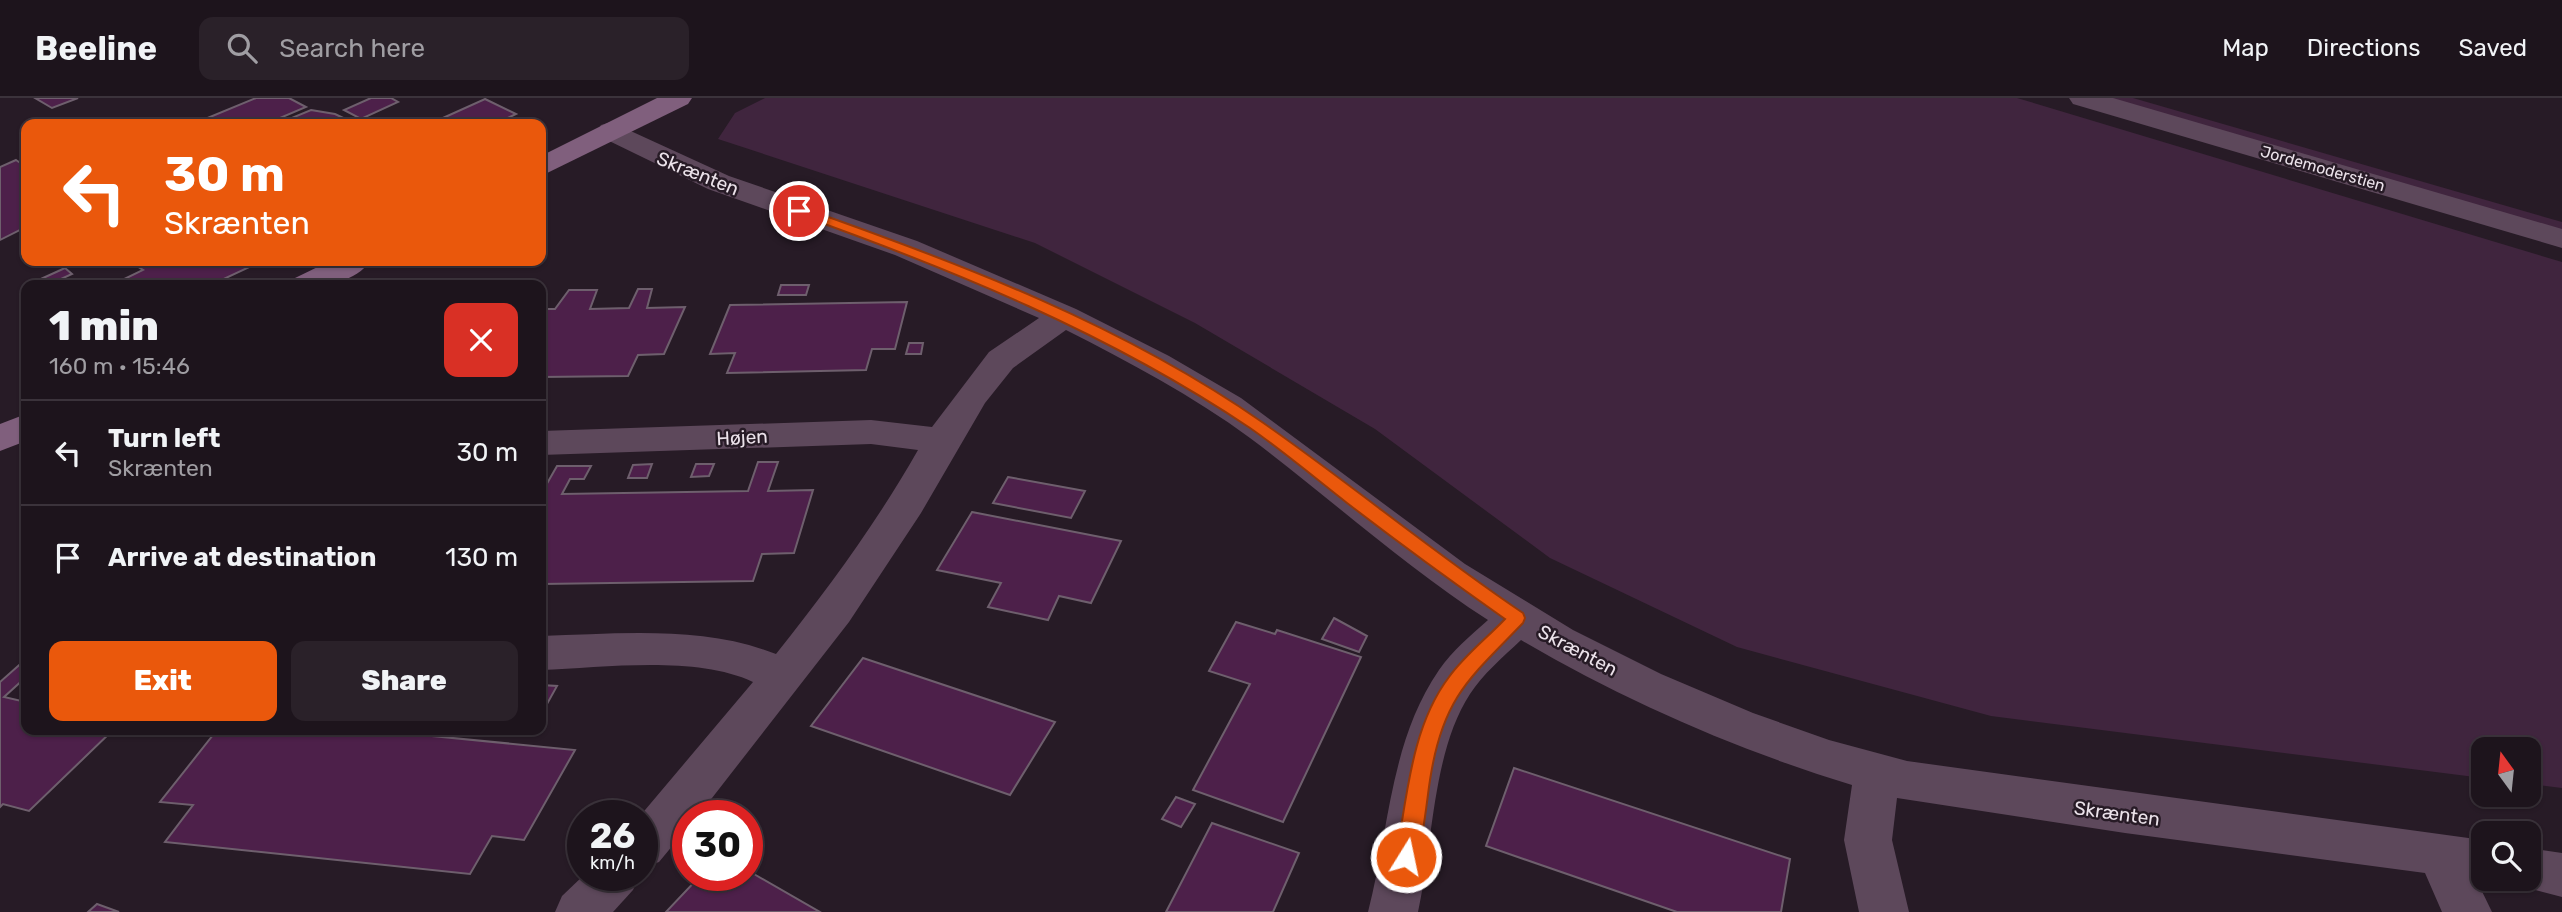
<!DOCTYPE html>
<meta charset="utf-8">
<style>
:root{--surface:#1d141c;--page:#2a2129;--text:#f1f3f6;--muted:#a09ea3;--line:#3b333b;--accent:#ea580c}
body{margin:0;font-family:Rubik,sans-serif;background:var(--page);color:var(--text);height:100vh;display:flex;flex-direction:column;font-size:26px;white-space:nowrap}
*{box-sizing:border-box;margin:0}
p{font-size:23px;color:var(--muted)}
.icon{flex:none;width:38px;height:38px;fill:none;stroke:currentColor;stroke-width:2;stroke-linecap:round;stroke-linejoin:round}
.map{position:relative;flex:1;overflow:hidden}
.side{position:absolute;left:21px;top:182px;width:525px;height:455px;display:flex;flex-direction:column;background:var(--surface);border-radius:14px;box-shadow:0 2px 5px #0004,0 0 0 2px var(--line)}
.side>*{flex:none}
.banner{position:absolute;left:21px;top:21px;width:525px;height:147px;border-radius:14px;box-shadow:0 2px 5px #0004,0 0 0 2px var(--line);background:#ea580c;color:#fff;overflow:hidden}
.needle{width:46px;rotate:345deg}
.fabs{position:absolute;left:2471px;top:639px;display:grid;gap:14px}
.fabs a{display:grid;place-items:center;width:70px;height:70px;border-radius:14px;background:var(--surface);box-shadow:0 2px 5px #0004,0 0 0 2px var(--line);font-size:35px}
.speed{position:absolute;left:567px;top:702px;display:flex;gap:14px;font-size:35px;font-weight:700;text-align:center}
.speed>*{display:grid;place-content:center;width:91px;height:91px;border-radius:50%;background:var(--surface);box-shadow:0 2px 5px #0004,0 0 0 2px var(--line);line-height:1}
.speed small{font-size:18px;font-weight:400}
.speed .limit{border:10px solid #d22;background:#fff;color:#111}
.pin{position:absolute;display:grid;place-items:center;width:60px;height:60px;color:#fff;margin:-30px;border:4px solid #fff;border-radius:50%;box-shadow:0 2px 7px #0007}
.me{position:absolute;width:77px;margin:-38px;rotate:10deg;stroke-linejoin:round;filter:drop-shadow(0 0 5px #0008)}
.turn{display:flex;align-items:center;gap:24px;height:147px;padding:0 28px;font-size:32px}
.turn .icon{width:91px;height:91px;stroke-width:2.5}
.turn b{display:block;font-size:49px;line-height:60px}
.round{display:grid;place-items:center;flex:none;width:74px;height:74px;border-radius:14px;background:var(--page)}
.head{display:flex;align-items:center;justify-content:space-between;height:119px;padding:0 28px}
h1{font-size:42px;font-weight:800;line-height:52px}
.action{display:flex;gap:14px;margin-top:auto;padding:14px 28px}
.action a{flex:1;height:80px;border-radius:14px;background:var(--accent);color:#fff;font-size:28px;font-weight:800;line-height:80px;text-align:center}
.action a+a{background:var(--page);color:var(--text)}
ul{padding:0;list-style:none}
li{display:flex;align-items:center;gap:21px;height:105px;padding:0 28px;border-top:2px solid var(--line)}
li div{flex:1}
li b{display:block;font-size:26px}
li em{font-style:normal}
header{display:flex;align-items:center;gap:42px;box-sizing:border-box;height:98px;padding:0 35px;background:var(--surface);border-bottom:2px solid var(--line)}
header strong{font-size:33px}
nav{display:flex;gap:38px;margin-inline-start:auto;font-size:24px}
.search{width:490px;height:63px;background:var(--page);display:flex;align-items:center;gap:18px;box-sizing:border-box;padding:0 24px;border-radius:14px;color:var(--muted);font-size:26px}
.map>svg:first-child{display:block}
.green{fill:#40253e}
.building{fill:#4d204a;stroke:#6e5f6d;stroke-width:2}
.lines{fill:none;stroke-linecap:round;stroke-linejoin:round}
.street{fill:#5d485b;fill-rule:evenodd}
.secondary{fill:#805f7d;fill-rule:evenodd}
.route{fill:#ea580c;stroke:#983908;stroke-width:2}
.labels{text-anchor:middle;stroke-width:5;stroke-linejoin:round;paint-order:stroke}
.far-street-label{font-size:16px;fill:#ebe2ea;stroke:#271b26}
.street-label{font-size:19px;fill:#ebe2ea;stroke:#271b26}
</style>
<header>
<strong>Beeline</strong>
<div class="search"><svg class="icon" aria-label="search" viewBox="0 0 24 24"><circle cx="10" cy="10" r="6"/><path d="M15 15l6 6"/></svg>Search here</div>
<nav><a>Map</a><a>Directions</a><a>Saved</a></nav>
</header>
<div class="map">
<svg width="2562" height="814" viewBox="0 0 2562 814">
<rect width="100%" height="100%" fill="#271b26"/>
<!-- green -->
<g class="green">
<polygon points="765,0 2017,0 2562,164 2562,690 2529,686 2529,651 2483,651 2483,680 1991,618 1737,549 1550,460 1375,331 1195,225 1035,145 718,41 735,15"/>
<polygon points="2105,0 2133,0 2562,124 2562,133"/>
</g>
<!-- building -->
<g class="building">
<polygon points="35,0 78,0 52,10"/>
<polygon points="256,0 289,0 306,9 266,26 193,26"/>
<polygon points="371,0 391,0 398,4 361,21 344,12"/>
<polygon points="485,1 516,16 495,26 434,24"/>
<polygon points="311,12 335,16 356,26 319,26 319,24 295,26 302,23 294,19"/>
<polygon points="16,62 26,69 26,129 0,142 0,69"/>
<polygon points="129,163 262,163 211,187 204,184 197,187 112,187 143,172"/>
<polygon points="65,170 72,176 48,187 32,185"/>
<polygon points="781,187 809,187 806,197 778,197"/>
<polygon points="638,191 652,191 647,210 685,209 664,256 638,257 628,278 541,279 541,211 555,211 569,192 597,192 590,211 629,210"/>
<polygon points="907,204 895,251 872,251 866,272 727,275 735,255 710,256 730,207"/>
<polygon points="909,245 923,245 921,256 906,256"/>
<polygon points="758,364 778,364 768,393 813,392 794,455 762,456 753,483 541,486 541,396 557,368 591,368 584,381 570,381 562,396 748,393"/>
<polygon points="652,366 647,380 628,380 633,367"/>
<polygon points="696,366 714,366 709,378 691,379"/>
<polygon points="1008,379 1085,393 1071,420 993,405"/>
<polygon points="972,414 1121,443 1091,505 1059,498 1048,522 988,509 1001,485 937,472"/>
<polygon points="1334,520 1367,538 1359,554 1322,541"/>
<polygon points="1236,524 1275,536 1277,532 1361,559 1283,724 1193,692 1250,586 1209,573"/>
<polygon points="863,560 1055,624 1010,697 811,628"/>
<polygon points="26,561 26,579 4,599 26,604 26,632 113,632 29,713 3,706 0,709 0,584"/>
<polygon points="541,587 557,588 547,606 541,605"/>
<polygon points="217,632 371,632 575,652 524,742 492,738 470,776 165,744 193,707 160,704"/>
<polygon points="1514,670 1790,761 1781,814 1677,814 1486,748"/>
<polygon points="1176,699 1195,706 1181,729 1162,721"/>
<polygon points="1212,725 1299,755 1273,814 1166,814"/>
<polygon points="747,772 820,814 666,814 701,777 747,777"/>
<polygon points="97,806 119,814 88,814"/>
</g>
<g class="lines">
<!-- street -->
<g class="street">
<polygon points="2069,0 2113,0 2562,131 2562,150 2073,6"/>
<path d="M611,24L729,78L917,143L1076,211L1169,258L1241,300L1465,466L1573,532L1661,576L1753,615L1829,642L1907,663L2483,742V780H2493L2477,783L2492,814H2442L2425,775L2125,735L1897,700L1892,742L1909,814H1859L1844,742L1852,687C1737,652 1625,603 1521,542C1503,559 1483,576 1470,596C1432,654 1433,747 1418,814H1368C1389,733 1390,643 1439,572C1452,553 1471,537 1488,522C1404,468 1330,400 1250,340C1193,298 1129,264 1066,232L1013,270L985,305L921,415L849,524L698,718H688V729L659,764L642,770L640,718L753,584C695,557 604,570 541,572V538C618,536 702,527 776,556C828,491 877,424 918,352L871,346L541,357V333L871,322L932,329L989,254L1039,220L895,157L708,91L601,39L597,33L601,27Z"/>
<polygon points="2529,750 2562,755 2562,799 2512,786 2509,780 2529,780"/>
<polygon points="584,777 640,777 633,792 613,814 555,814 562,798"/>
</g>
<!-- secondary -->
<g class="secondary">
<polygon points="657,0 692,0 688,6 541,78 541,58"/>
<path d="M330,163H370C353,188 317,188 290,187L295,180Z"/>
<polygon points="26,316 26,343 0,353 0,326"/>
</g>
</g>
<!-- route -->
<path class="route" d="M794,110H803C962,166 1123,227 1262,324C1351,386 1434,455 1523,515L1525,520L1523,525C1471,579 1444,598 1431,676C1426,704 1425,740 1413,765L1406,768L1399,765L1396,759C1407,700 1411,629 1449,579C1464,558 1487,540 1505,521C1451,483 1399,445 1347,405C1315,380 1283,353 1250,330C1108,235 954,172 794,115Z"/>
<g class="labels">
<!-- far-street labels -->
<g class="far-street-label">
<text transform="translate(2323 70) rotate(16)" y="6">Jordemoderstien</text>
</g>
<!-- street labels -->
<g class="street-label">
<text transform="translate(698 75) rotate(22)" y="7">Skrænten</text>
<text transform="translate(742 339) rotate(-3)" y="7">Højen</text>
<text transform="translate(1578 552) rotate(28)" y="7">Skrænten</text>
<text transform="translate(2117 715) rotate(8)" y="7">Skrænten</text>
</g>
</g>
</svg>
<div class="fabs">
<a><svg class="needle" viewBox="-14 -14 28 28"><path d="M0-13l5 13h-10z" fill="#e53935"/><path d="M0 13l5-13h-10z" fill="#a09ea3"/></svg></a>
<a><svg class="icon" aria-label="search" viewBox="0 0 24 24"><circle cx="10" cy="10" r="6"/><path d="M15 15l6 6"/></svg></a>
</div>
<div class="speed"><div>26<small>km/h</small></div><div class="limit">30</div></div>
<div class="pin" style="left:799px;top:113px;background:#d93025"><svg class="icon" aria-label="arrive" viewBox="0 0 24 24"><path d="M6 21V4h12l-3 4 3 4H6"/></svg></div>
<svg class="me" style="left:1406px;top:759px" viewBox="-20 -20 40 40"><circle r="17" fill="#ea580c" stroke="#fff" stroke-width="3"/><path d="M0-11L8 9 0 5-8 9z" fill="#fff"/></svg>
<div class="banner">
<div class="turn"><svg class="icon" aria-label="left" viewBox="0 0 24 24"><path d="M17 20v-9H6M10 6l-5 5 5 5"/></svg><div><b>30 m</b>Skrænten</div></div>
</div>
<section class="side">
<div class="head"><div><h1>1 min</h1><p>160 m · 15:46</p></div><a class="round" style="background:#d93025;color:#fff"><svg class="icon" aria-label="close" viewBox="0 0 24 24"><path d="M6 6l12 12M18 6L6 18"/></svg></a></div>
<ul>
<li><svg class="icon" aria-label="left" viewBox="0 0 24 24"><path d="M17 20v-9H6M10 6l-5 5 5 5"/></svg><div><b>Turn left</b><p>Skrænten</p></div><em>30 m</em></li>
<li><svg class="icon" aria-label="arrive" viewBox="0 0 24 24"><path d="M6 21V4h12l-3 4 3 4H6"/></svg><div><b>Arrive at destination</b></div><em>130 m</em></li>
</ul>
<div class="action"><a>Exit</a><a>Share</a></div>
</section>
</div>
